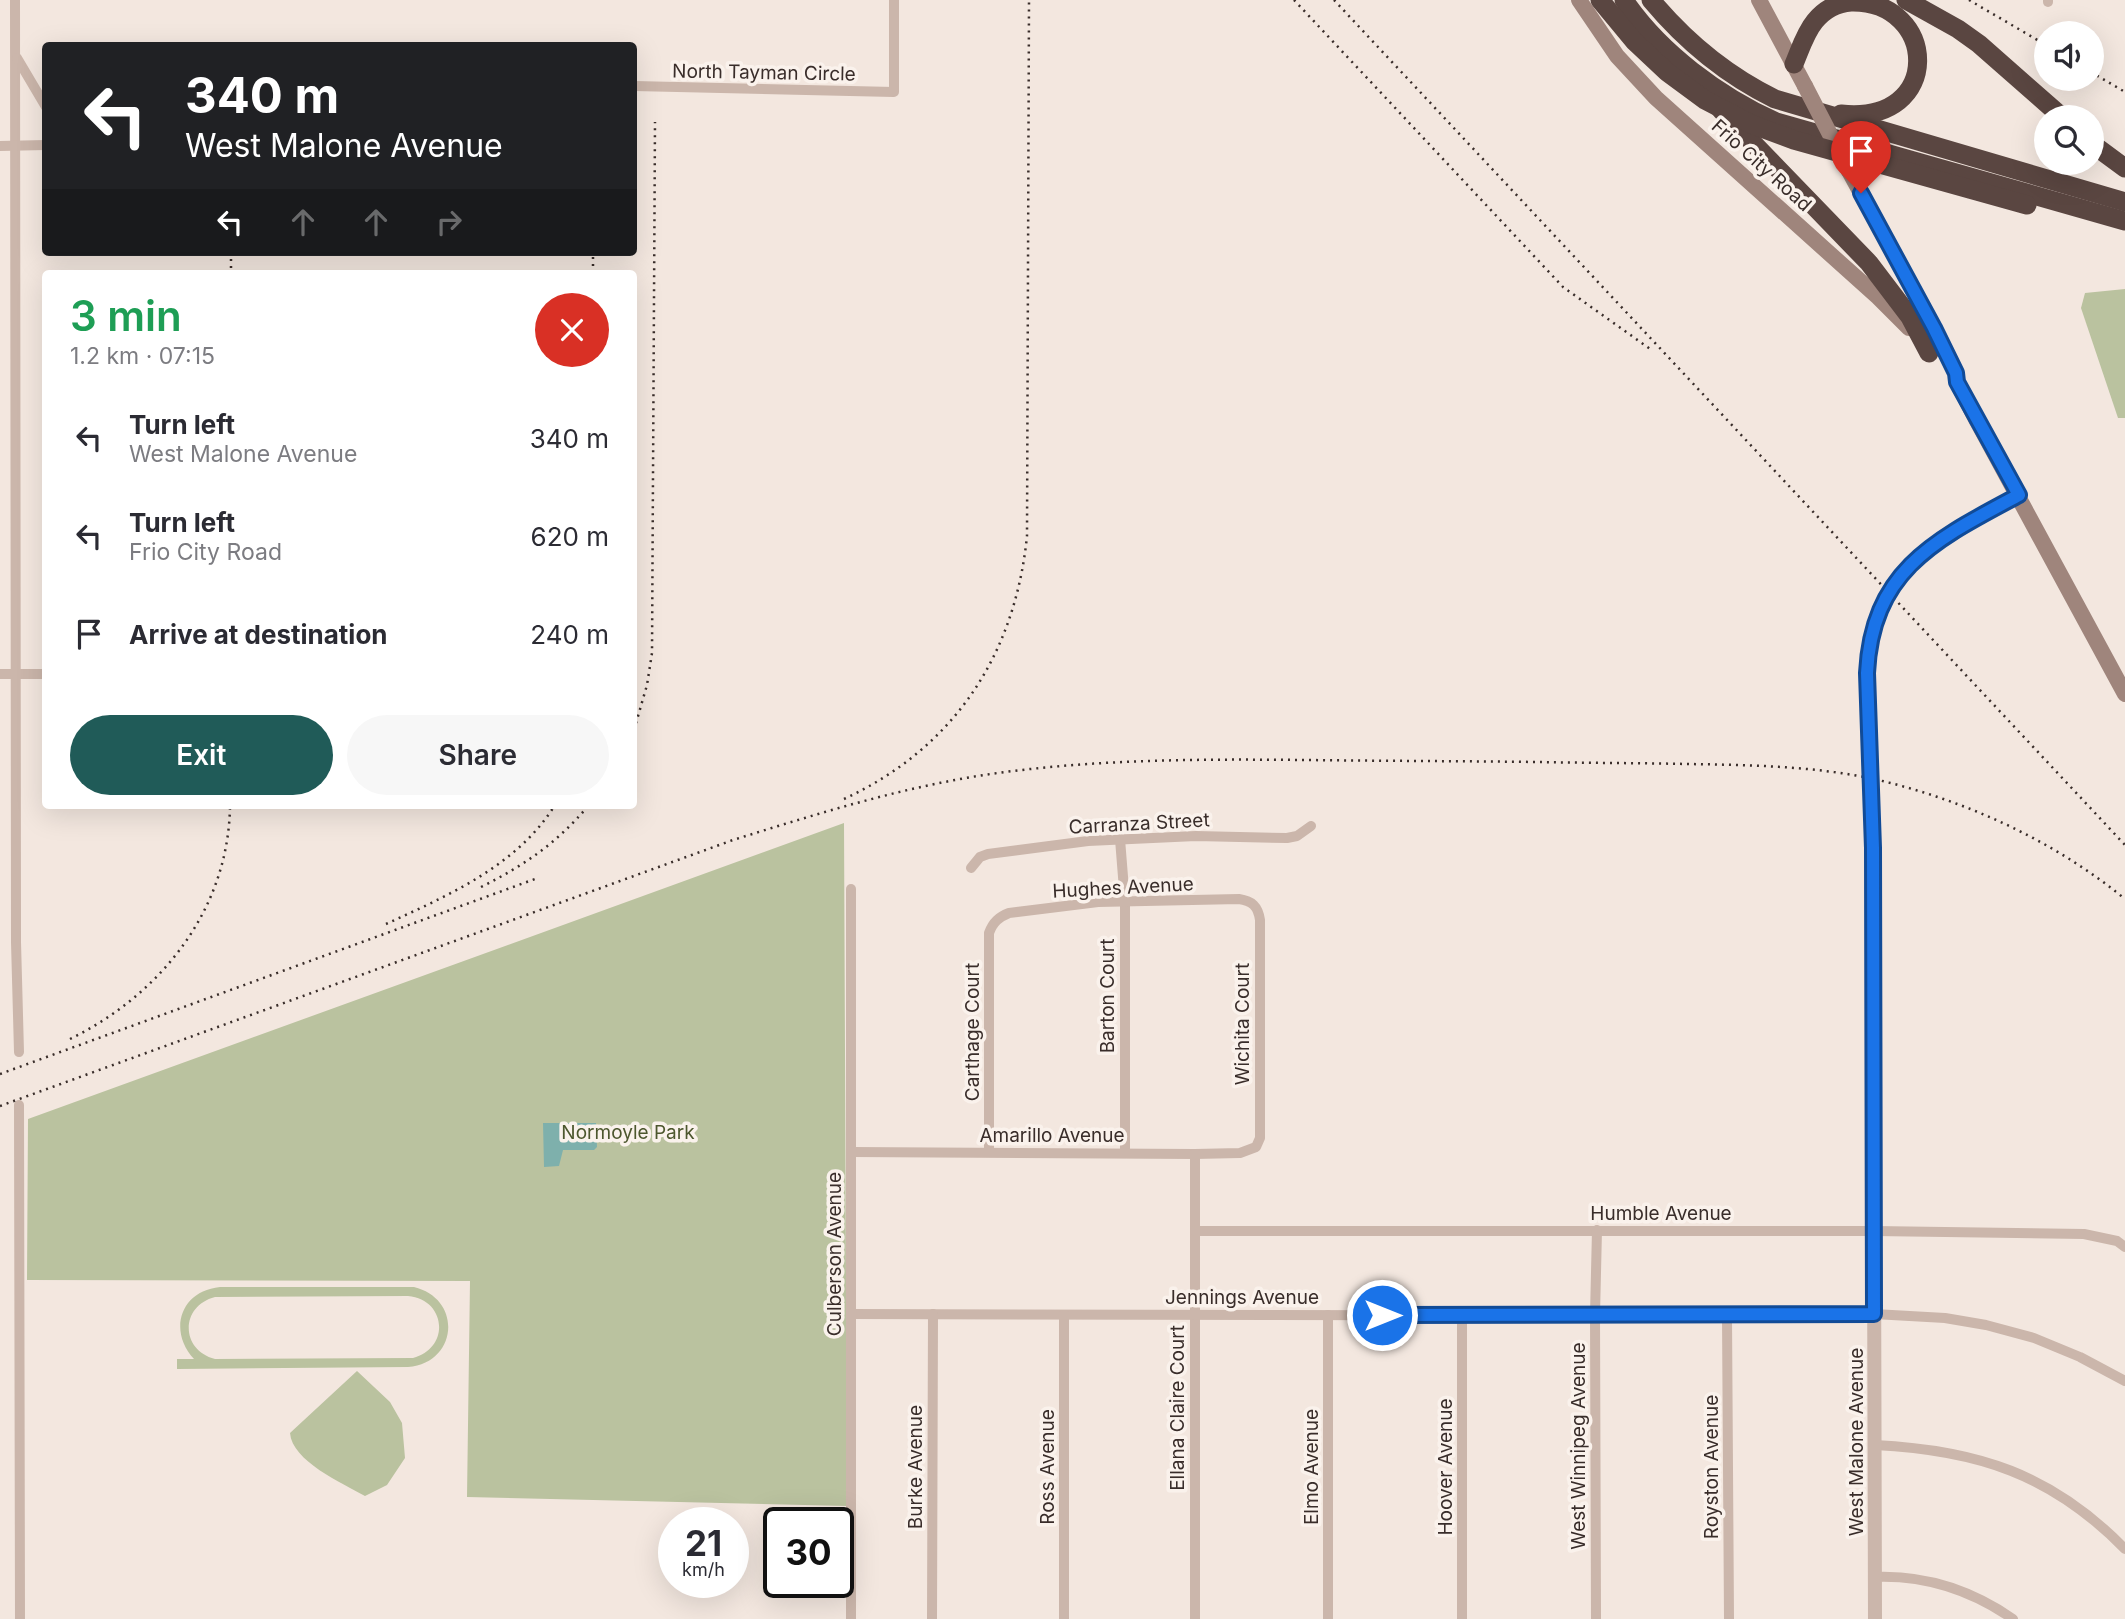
<!DOCTYPE html>
<meta charset="utf-8">
<style>
:root{--surface:#fff;--page:#f7f7f7;--text:#2b2b33;--muted:#7c7c81;--accent:#205b58}
body{margin:0;font-family:Inter,sans-serif;background:var(--page);color:var(--text);height:100vh;display:flex;flex-direction:column;font-size:26px;white-space:nowrap}
*{box-sizing:border-box;margin:0}
p{font-size:23px;color:var(--muted)}
.icon{flex:none;width:38px;height:38px;fill:none;stroke:currentColor;stroke-width:2;stroke-linecap:round;stroke-linejoin:round}
.map{position:relative;flex:1;overflow:hidden}
.side{position:absolute;left:42px;top:270px;width:595px;height:539px;display:flex;flex-direction:column;background:var(--surface);border-radius:7px;box-shadow:0 7px 28px #0002}
.side>*{flex:none}
.banner{position:absolute;left:42px;top:42px;width:595px;height:214px;border-radius:7px;box-shadow:0 7px 28px #0002;background:#202124;color:#fff;overflow:hidden}
.controls{position:absolute;left:2034px;top:21px;display:grid;gap:14px}
.controls a{display:grid;place-items:center;width:70px;height:70px;border-radius:50%;background:var(--surface);box-shadow:0 7px 28px #0002;font-size:35px}
.speed{position:absolute;left:658px;top:1507px;display:flex;gap:14px;font-size:35px;font-weight:700;text-align:center}
.speed>*{display:grid;place-content:center;width:91px;height:91px;border-radius:50%;background:var(--surface);box-shadow:0 7px 28px #0002;line-height:1}
.speed small{font-size:18px;font-weight:400}
.speed .limit{border:4px solid #111;border-radius:10px;background:#fff;color:#111}
.pin{position:absolute;display:grid;place-items:center;width:60px;height:60px;color:#fff;margin:-72px -30px;border-radius:50% 50% 50% 0;rotate:-45deg;box-shadow:0 0 7px #0007}
.pin .icon{rotate:45deg}
.me{position:absolute;width:77px;margin:-38px;rotate:90deg;stroke-linejoin:round;filter:drop-shadow(0 0 5px #0008)}
.turn{display:flex;align-items:center;gap:24px;height:147px;padding:0 28px;font-size:32px}
.turn .icon{width:91px;height:91px;stroke-width:2.5}
.turn b{display:block;font-size:49px;line-height:60px}
.lanes{display:flex;align-items:center;height:66px;padding:0 28px;background:#0003;justify-content:center;gap:35px;direction:ltr}
.lanes .off{opacity:.35}
.round{display:grid;place-items:center;flex:none;width:74px;height:74px;border-radius:37px;background:var(--page)}
.head{display:flex;align-items:center;justify-content:space-between;height:119px;padding:0 28px}
h1{font-size:42px;font-weight:600;line-height:52px;color:#1e9e55}
.button{display:flex;gap:14px;margin-top:auto;padding:14px 28px}
.button a{flex:1;height:80px;border-radius:42px;background:var(--accent);color:#fff;font-size:28px;font-weight:600;line-height:80px;text-align:center}
.button a+a{background:var(--page);color:var(--text)}
ul{padding:0;list-style:none}
li{display:flex;align-items:center;gap:21px;height:98px;padding:0 28px}
li div{flex:1}
li b{display:block;font-size:26px}
li em{font-style:normal}
.map>svg:first-child{display:block}
.green{fill:#bac29f;fill-rule:evenodd}
.water{fill:#7eb0ac}
.lines{fill:none;stroke-linecap:round;stroke-linejoin:round}
.minor{stroke:#cbb6ab;stroke-width:10}
.tertiary{stroke:#cbb6ab;stroke-width:14}
.secondary{stroke:#9f857c;stroke-width:16}
.motorway{stroke:#5a4641;stroke-width:19}
.rail{stroke:#392d2a;stroke-width:2.5;stroke-dasharray:2 5;stroke-linecap:butt}
.secondary-bridge{stroke:#9f857c;stroke-width:16}
.motorway-bridge{stroke:#5a4641;stroke-width:19}
.route-casing{stroke:#114b97;stroke-width:18}
.route{stroke:#1a73e8;stroke-width:12}
.labels{text-anchor:middle;stroke-width:7;stroke-linejoin:round;paint-order:stroke}
.street-label{font-size:19px;fill:#392d2a;stroke:#faf2ec}
.park-label{font-size:19px;fill:#4d572e;stroke:#faf2ec}
</style>
<div class="map">
<svg width="2125" height="1619" viewBox="0 0 2125 1619">
<rect width="100%" height="100%" fill="#f3e7df"/>
<!-- green -->
<g class="green">
<polygon points="2125,289 2125,418 2118,418 2081,308 2085,293"/>
<polygon points="844,823 847,1506 467,1497 470,1281 27,1280 28,1119"/>
<path d="M414,1287C463,1299 458,1363 408,1367L177,1369V1359H194C168,1331 180,1291 220,1287ZM408,1296C446,1299 451,1348 413,1358L215,1359C180,1350 180,1306 215,1297Z"/>
<path d="M357,1371L390,1402L402,1423L405,1458L387,1485L365,1496C342,1483 292,1461 290,1433Z"/>
</g>
<!-- water -->
<polygon class="water" points="543,1123 596,1123 597,1147 594,1150 563,1150 559,1166 544,1167"/>
<g class="lines">
<!-- minor -->
<g class="minor">
<polyline points="15,0 16,942 19,1052"/>
<polyline points="2048,2 2048,0"/>
<polyline points="17,58 46,107"/>
<polyline points="634,86 894,92 894,0"/>
<polyline points="0,146 46,145"/>
<polyline points="0,674 46,674"/>
<polyline points="1120,839 1125,902 1125,1152"/>
<polyline points="971,868 980,857 988,854 1088,841 1196,836 1287,838 1297,836 1311,826"/>
<polyline points="851,889 851,1619"/>
<polyline points="19,1105 20,1619"/>
<path d="M852,1152L1195,1154L1240,1153L1256,1147L1260,1138V920C1258,906 1252,901 1239,899L1098,902L1009,913C999,917 993,922 989,933V1152"/>
<polyline points="1195,1154 1195,1619"/>
<polyline points="1195,1231 1874,1231 2084,1234 2117,1241 2125,1247"/>
<polyline points="851,1314 1727,1316 1874,1314 1945,1318 1986,1325 2034,1338 2080,1357 2125,1381"/>
<polyline points="1462,1315 1462,1619"/>
<polyline points="1727,1316 1729,1619"/>
<path d="M1875,1445C1977,1450 2052,1474 2125,1549"/>
<path d="M1875,1577C1926,1575 1971,1590 2013,1619"/>
<polyline points="932,1619 933,1314"/>
<polyline points="1064,1619 1064,1315"/>
<polyline points="1328,1619 1328,1315"/>
<polyline points="1596,1619 1595,1315 1597,1230"/>
</g>
<!-- tertiary -->
<path class="tertiary" d="M1875,1619L1873,848L1867,673C1872,569 1937,539 2019,495"/>
<!-- secondary -->
<g class="secondary">
<polyline points="1579,0 1617,56 1656,98 1878,297 1909,328"/>
<polyline points="1759,0 1805,86"/>
<polyline points="1849,171 1922,306 1956,373 1957,382 1977,421 2125,694"/>
</g>
<!-- motorway -->
<g class="motorway">
<path d="M1624,0C1660,53 1719,96 1776,122L2125,221"/>
<path d="M1651,0C1686,42 1726,75 1775,99L2125,202"/>
<polyline points="1906,0 1958,29 1979,44 2062,117"/>
<path d="M1794,64C1800,50 1805,33 1815,21C1824,10 1837,3 1851,2C1938,0 1945,125 1841,114"/>
<polyline points="1721,110 1869,263 1910,317 1929,353"/>
<polyline points="2091,143 2125,168"/>
</g>
<!-- rail -->
<g class="rail">
<polyline points="1294,0 1563,287 1653,351"/>
<polyline points="1334,0 2125,845"/>
<polyline points="1969,0 2046,45"/>
<polyline points="2091,72 2125,92"/>
<polyline points="231,252 231,273"/>
<polyline points="593,273 593,252"/>
<polyline points="634,730 647,685 652,653 655,122"/>
<path d="M844,799C954,748 1015,655 1027,536L1029,0"/>
<path d="M481,887C525,865 557,843 589,805"/>
<path d="M386,924C449,895 517,866 555,805"/>
<path d="M70,1039C160,995 229,910 230,805"/>
<polyline points="0,1074 535,879"/>
<path d="M0,1106L733,840C823,812 912,784 1005,772C1106,759 1206,759 1307,760C1384,761 1460,761 1537,762C1587,763 1638,763 1688,764C1750,765 1813,766 1874,779C1965,800 2053,840 2125,899"/>
</g>
<!-- secondary-bridge -->
<polyline class="secondary-bridge" points="1805,86 1849,171"/>
<!-- motorway-bridge -->
<polyline class="motorway-bridge" points="1600,0 1634,41 1667,72 1705,100 1751,124 1794,140 2027,205"/>
</g>
<g class="lines">
<defs>
<path id="route" d="M1382,1315L1874,1314L1873,848L1867,673C1872,569 1937,539 2019,495L1957,382L1956,373L1934,328L1861,193"/>
</defs>
<!-- route casing -->
<use href="#route" class="route-casing"/>
<!-- route -->
<use href="#route" class="route"/>
</g>
<g class="labels">
<!-- street labels -->
<g class="street-label">
<text transform="translate(764 72) rotate(1)" y="7">North Tayman Circle</text>
<text transform="translate(1762 165) rotate(42)" y="7">Frio City Road</text>
<text transform="translate(1139 823) rotate(-3)" y="7">Carranza Street</text>
<text transform="translate(1123 887) rotate(-3)" y="7">Hughes Avenue</text>
<text transform="translate(1107 996) rotate(-90)" y="7">Barton Court</text>
<text transform="translate(1242 1024) rotate(-90)" y="7">Wichita Court</text>
<text transform="translate(972 1032) rotate(-90)" y="7">Carthage Court</text>
<text x="1052" y="1142">Amarillo Avenue</text>
<text x="1661" y="1220">Humble Avenue</text>
<text transform="translate(834 1254) rotate(-90)" y="7">Culberson Avenue</text>
<text x="1242" y="1304">Jennings Avenue</text>
<text transform="translate(1177 1408) rotate(-90)" y="7">Ellana Claire Court</text>
<text transform="translate(1856 1442) rotate(-90)" y="7">West Malone Avenue</text>
<text transform="translate(1578 1446) rotate(-90)" y="7">West Winnipeg Avenue</text>
<text transform="translate(915 1467) rotate(-90)" y="7">Burke Avenue</text>
<text transform="translate(1047 1467) rotate(-90)" y="7">Ross Avenue</text>
<text transform="translate(1311 1467) rotate(-90)" y="7">Elmo Avenue</text>
<text transform="translate(1445 1467) rotate(-90)" y="7">Hoover Avenue</text>
<text transform="translate(1711 1467) rotate(-90)" y="7">Royston Avenue</text>
</g>
<!-- park labels -->
<g class="park-label">
<text x="628" y="1139">Normoyle Park</text>
</g>
</g>
</svg>
<div class="controls">
<a><svg class="icon" aria-label="sound" viewBox="0 0 24 24"><path d="M4 9h4l5-4v14l-5-4H4zM17 9q2 3 0 6"/></svg></a>
<a><svg class="icon" aria-label="search" viewBox="0 0 24 24"><circle cx="10" cy="10" r="6"/><path d="M15 15l6 6"/></svg></a>
</div>
<div class="speed"><div>21<small>km/h</small></div><div class="limit">30</div></div>
<div class="pin" style="left:1861px;top:193px;background:#d93025"><svg class="icon" aria-label="arrive" viewBox="0 0 24 24"><path d="M6 21V4h12l-3 4 3 4H6"/></svg></div>
<svg class="me" style="left:1382px;top:1315px" viewBox="-20 -20 40 40"><circle r="17" fill="#1a73e8" stroke="#fff" stroke-width="3"/><path d="M0-11L8 9 0 5-8 9z" fill="#fff"/></svg>
<div class="banner">
<div class="turn"><svg class="icon" aria-label="left" viewBox="0 0 24 24"><path d="M17 20v-9H6M10 6l-5 5 5 5"/></svg><div><b>340 m</b>West Malone Avenue</div></div>
<div class="lanes"><svg class="icon" aria-label="left" viewBox="0 0 24 24"><path d="M17 20v-9H6M10 6l-5 5 5 5"/></svg><svg class="icon off" aria-label="ahead" viewBox="0 0 24 24"><path d="M12 20V5M6 11l6-6 6 6"/></svg><svg class="icon off" aria-label="ahead" viewBox="0 0 24 24"><path d="M12 20V5M6 11l6-6 6 6"/></svg><svg class="icon off" aria-label="right" viewBox="0 0 24 24"><path d="M7 20v-9h11M14 6l5 5-5 5"/></svg></div>
</div>
<section class="side">
<div class="head"><div><h1>3 min</h1><p>1.2 km · 07:15</p></div><a class="round" style="background:#d93025;color:#fff"><svg class="icon" aria-label="close" viewBox="0 0 24 24"><path d="M6 6l12 12M18 6L6 18"/></svg></a></div>
<ul>
<li><svg class="icon" aria-label="left" viewBox="0 0 24 24"><path d="M17 20v-9H6M10 6l-5 5 5 5"/></svg><div><b>Turn left</b><p>West Malone Avenue</p></div><em>340 m</em></li>
<li><svg class="icon" aria-label="left" viewBox="0 0 24 24"><path d="M17 20v-9H6M10 6l-5 5 5 5"/></svg><div><b>Turn left</b><p>Frio City Road</p></div><em>620 m</em></li>
<li><svg class="icon" aria-label="arrive" viewBox="0 0 24 24"><path d="M6 21V4h12l-3 4 3 4H6"/></svg><div><b>Arrive at destination</b></div><em>240 m</em></li>
</ul>
<div class="button"><a>Exit</a><a>Share</a></div>
</section>
</div>
